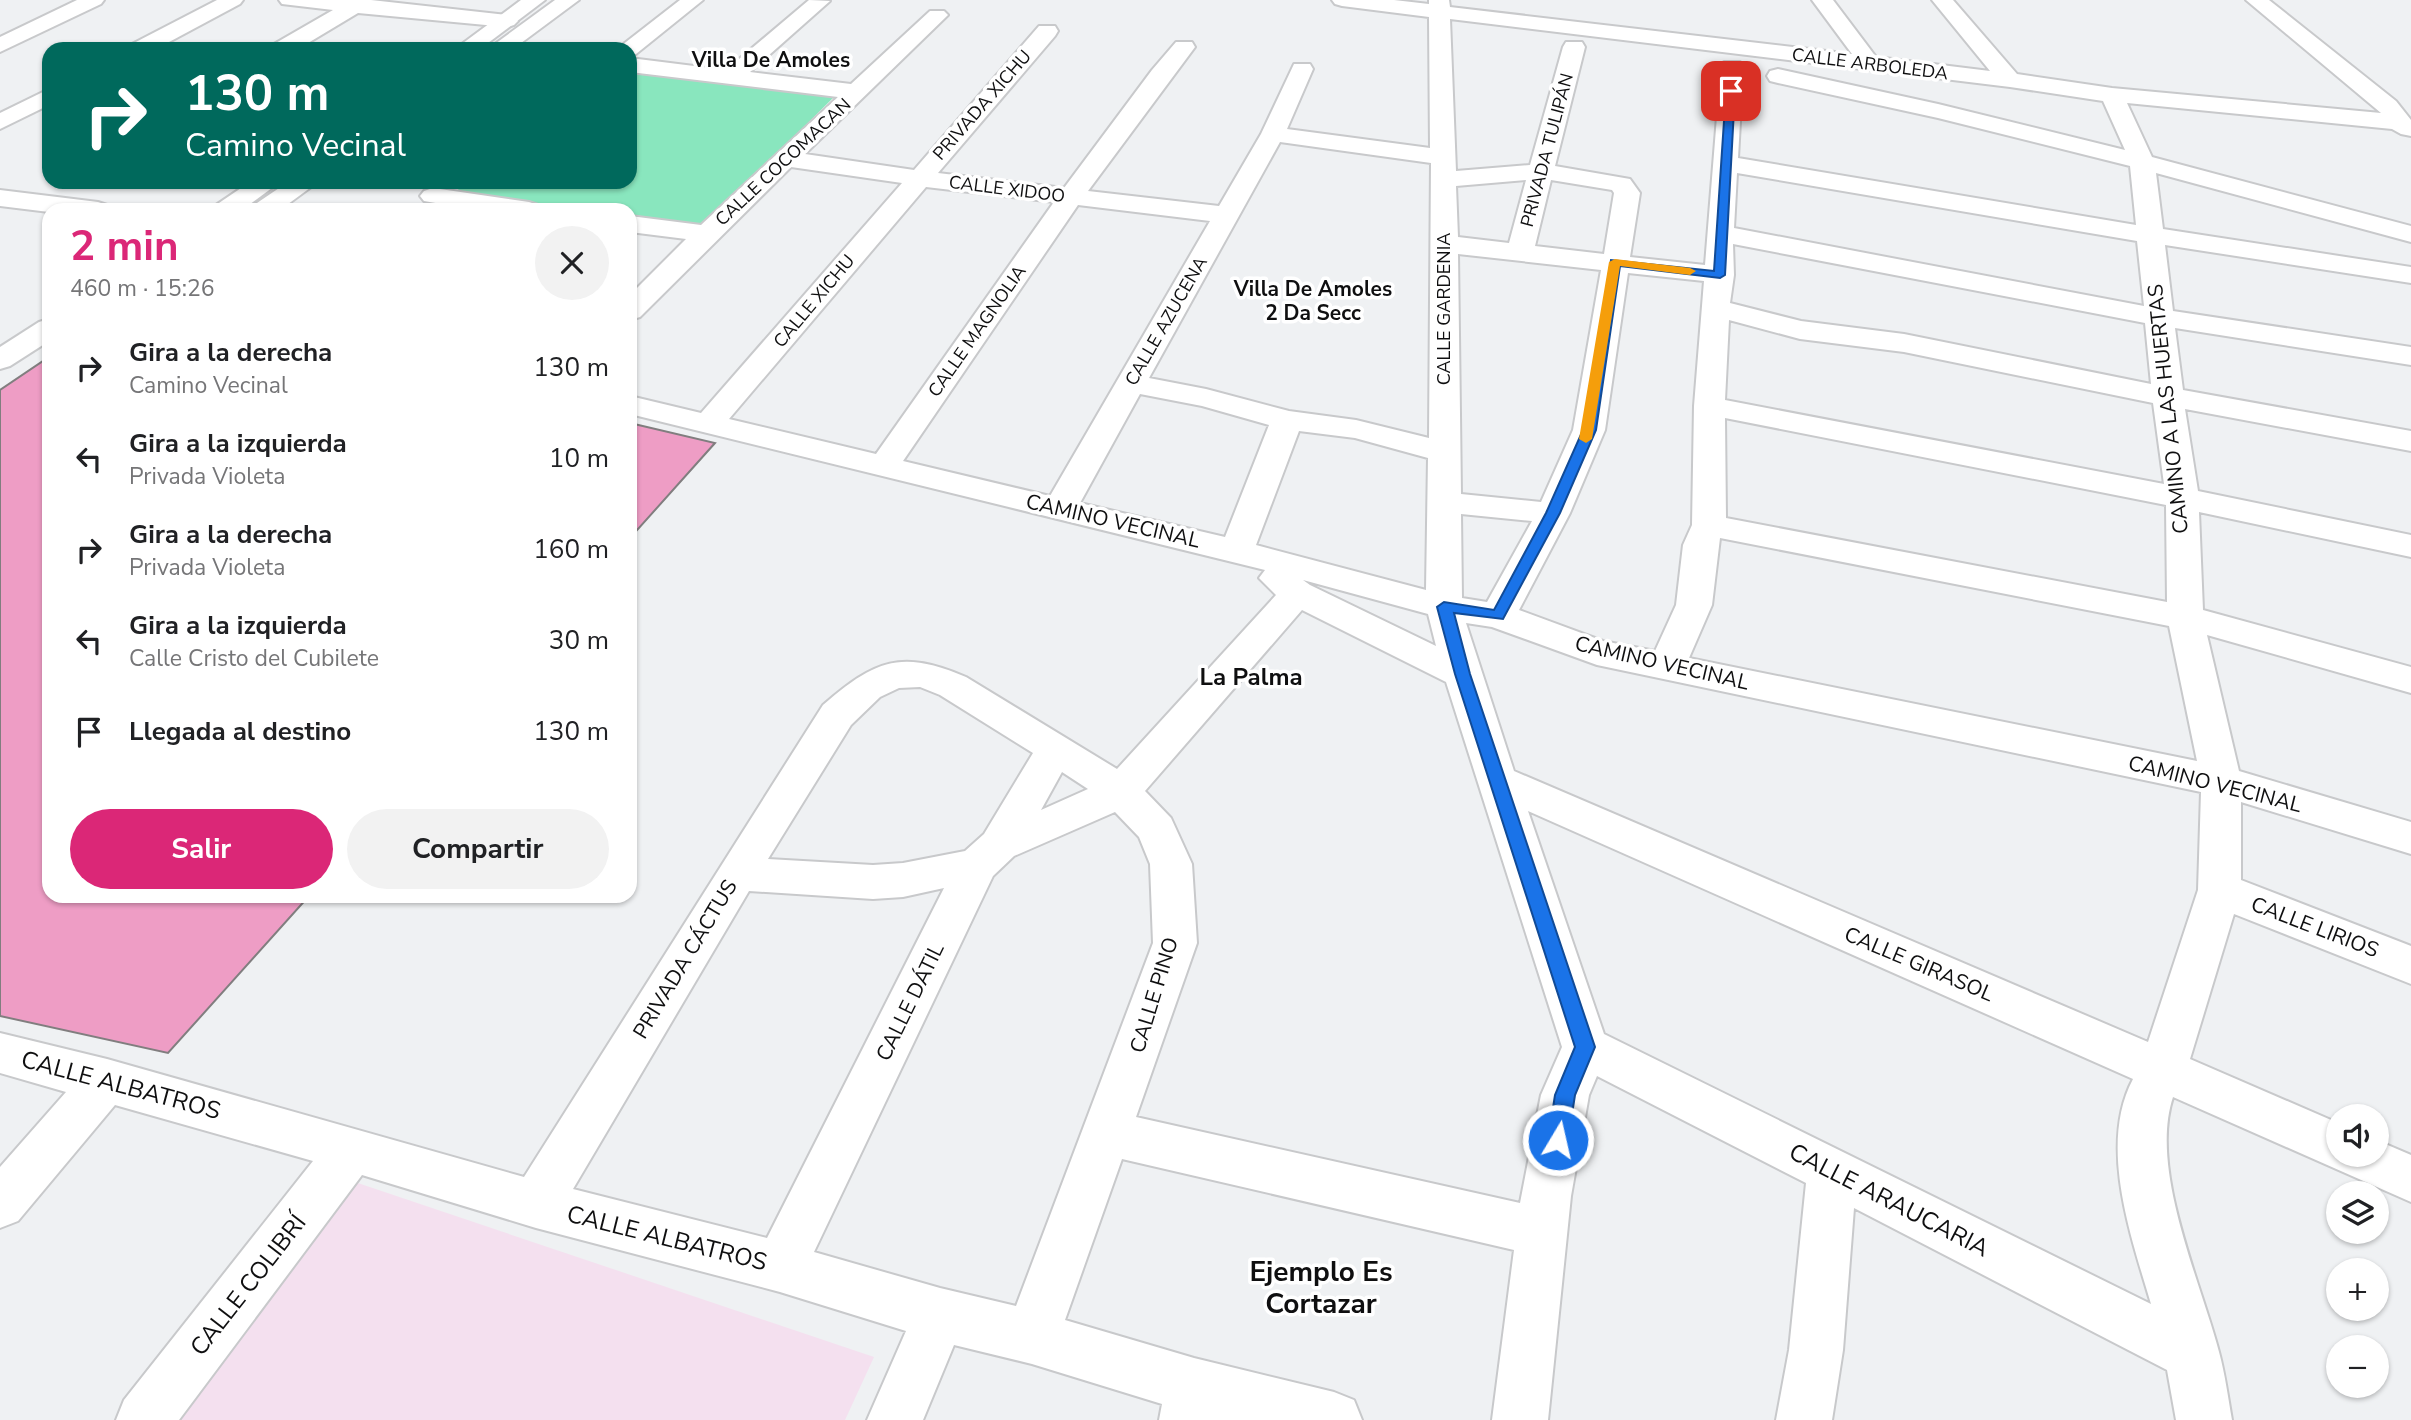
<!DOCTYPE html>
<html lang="es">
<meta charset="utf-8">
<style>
:root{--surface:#fff;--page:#f2f2f2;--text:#202124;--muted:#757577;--accent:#db2777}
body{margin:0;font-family:"Nunito Sans",sans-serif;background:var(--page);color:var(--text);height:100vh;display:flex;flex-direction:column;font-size:26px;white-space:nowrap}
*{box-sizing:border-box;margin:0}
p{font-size:23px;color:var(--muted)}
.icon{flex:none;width:38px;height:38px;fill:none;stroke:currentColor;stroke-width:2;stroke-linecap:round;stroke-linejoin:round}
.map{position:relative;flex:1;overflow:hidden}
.drawer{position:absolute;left:42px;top:203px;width:595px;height:700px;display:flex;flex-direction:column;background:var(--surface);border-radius:21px;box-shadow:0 2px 5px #0004}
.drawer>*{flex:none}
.hud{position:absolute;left:42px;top:42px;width:595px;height:147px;border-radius:21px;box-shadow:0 2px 5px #0004;background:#00695c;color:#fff;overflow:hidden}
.tools{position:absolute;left:2326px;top:1104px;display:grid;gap:14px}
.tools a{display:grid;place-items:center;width:63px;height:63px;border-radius:50%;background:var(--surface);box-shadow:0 2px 5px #0004;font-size:35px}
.pin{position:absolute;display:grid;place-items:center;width:60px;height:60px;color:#fff;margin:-30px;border-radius:14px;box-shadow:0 4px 10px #0006}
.me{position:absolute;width:77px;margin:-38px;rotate:9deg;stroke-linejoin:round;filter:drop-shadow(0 0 5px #0008)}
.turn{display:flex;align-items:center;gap:24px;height:147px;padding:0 28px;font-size:32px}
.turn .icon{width:91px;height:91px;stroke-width:2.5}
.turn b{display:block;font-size:49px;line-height:60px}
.round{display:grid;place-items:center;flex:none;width:74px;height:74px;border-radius:37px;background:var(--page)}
.overview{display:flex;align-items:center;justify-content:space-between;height:119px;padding:0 28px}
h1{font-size:42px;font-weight:700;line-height:52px;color:var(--accent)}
.button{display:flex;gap:14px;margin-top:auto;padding:14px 28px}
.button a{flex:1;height:80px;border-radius:42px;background:var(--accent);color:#fff;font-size:28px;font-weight:700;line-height:80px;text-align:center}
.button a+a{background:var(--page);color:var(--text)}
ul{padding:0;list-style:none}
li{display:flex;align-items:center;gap:21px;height:91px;padding:0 28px}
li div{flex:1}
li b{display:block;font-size:26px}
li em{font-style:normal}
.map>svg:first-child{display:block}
.education{fill:#f4e0ef}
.green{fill:#89e6be}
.building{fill:#ee9dc5;stroke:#817e7f;stroke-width:2}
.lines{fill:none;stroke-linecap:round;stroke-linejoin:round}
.minor-casing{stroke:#c8c9cb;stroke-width:4}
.tertiary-casing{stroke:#c8c9cb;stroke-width:4}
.minor{fill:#fff;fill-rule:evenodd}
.tertiary{fill:#fff;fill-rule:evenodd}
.route{fill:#1a73e8;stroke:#114b97;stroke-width:2}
.slow{fill:#f59e0b}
.labels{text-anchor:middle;stroke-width:7;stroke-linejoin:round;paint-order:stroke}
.far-street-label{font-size:18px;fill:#0f0f10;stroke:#fff}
.far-quarter-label{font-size:21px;font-weight:bold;fill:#0f0f10;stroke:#fff}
.street-label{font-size:21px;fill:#0f0f10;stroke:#fff}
.quarter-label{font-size:24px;font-weight:bold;fill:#0f0f10;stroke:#fff}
.near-street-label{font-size:24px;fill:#0f0f10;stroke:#fff}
.near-quarter-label{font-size:28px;font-weight:bold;fill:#0f0f10;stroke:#fff}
</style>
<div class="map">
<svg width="2411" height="1420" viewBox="0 0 2411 1420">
<rect width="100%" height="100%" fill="#eff1f3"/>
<!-- education -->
<polygon class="education" points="340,1177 874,1357 845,1420 158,1420"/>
<!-- green -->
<polygon class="green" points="630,73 835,96 702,228 630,217 630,210 582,210 456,191 469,182 630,182"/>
<!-- building -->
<g class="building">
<polygon points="49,357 49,896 309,896 168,1053 0,1016 0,390"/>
<polygon points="630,423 715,443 630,538"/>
</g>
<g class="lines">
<defs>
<g id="minor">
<polygon points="77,0 104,0 101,4 0,52 0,37"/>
<polygon points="217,0 243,0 240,4 156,49 129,49 132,44"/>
<polygon points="279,0 371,0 507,15 514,17 518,21 514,25 507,27 358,13 298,49 271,49 274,44 333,10 282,4"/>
<polygon points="555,0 579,0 513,49 488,49"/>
<polygon points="680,0 703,0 636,54 630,55 630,49 617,49"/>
<path d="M809,0L830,1L750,72L851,84L930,11H944L948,15L805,154L914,170L1039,26H1055L1058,31L1055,36L938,173L1064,188L1152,70L1176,42H1192L1195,47L1088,191L1219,206L1261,134L1294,64H1310L1313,69L1287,129L1430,148L1429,17L1342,6L1335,4L1332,0H1394L1429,4V0H1449L1450,7L1852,54L1812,0H1833L1876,57L1990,71L1932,0H1953L2017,74L2112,88L2381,113L2246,0H2269L2396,101L2411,120V136L2401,134L2392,129L2127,103L2152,157L2411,226V242L2156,173L2163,229L2411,267V283L2165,245L2173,311L2411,347V365L2175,328L2183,390L2411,431V451L2185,409L2198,491L2411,535V557L2199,512L2203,610L2411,667V693L2207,635L2239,771L2411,822V854L2241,802V880L2411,946V984L2234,914L2190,1059L2338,1123V1155H2376V1140L2411,1155V1202L2173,1097C2149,1169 2200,1280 2219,1352C2225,1374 2228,1397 2232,1420H2176L2167,1370L1854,1208L1843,1350L1832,1420H1776L1789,1350L1806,1183L1597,1076L1589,1095L1571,1196L1548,1420H1492L1514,1250L1122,1159L1065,1320L1194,1358L1334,1392L1354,1400L1362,1420H1159L1162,1404L1032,1364L954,1345L923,1420H867L906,1331L780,1292L536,1228L362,1175L179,1420H116L124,1400L313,1161L115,1105L18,1221L0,1228V1167L66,1092L0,1073V1033L107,1059L524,1177L823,705C875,660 901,649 966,677L1117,769L1276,595L1259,578L1265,570L630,414V396L701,413L902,183L791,167L640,317L630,320V295L686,239L630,232V216L701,225L838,97L630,72V58L726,70ZM1450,19L2010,87L2103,101L2125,150L1938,104L1778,69L1770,71L1767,76L1770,81L1778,83L1938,118L2130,166L2136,225L1738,158L1743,67L1740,62H1724L1721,67L1705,265L1630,257L1640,193L1630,179L1555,166L1585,47L1582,42H1566L1563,47L1530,165L1456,171ZM1280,142L1431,163L1429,438L1356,420L1289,411L1206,389L1149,378ZM1737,173L2137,241L2144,306L1734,228ZM1526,180L1509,243L1458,237L1456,186ZM1551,180L1612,190L1614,193L1604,254L1535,246ZM926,187L1054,202L876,454L729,419ZM1078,205L1210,221L1050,496L903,461ZM1733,244L2145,323L2151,384L1904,334L1801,321L1730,303L1734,275ZM1458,254L1601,270L1573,430L1541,502L1461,494ZM1628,273L1704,281L1694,406L1692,525L1683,545L1676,605L1655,651L1603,641L1519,610L1570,513L1605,430ZM1729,320L1800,339L1904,352L2153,403L2164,484L1725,400ZM1140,394L1202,406L1269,425L1225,537L1080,503ZM1725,418L2166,505L2167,602L1726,518ZM1299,431L1355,438L1428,458L1426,590L1256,545ZM1461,514L1532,521L1487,602L1462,598ZM1720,538L2169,626L2197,761L1689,658L1712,605ZM1303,580L1428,614L1436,646L1310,585ZM1302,610L1446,682L1562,1047L1541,1095L1520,1203L1136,1117L1197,943L1192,864L1171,818L1145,791ZM1466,623L1492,627L1597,665L2201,792L2198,890L2148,1042L1514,771ZM920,687L940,695L1033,753L984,834L965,851L903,863L873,865L768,859L851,725L880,697L899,688ZM1062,772L1088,789L1041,810ZM1528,811L2133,1079C2098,1145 2131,1236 2151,1304L1604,1034ZM1115,812L1139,837L1150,864L1153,943L1016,1306L940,1288L814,1252L993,876L1014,856ZM944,888L767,1238L573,1189L749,891L873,899L903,897Z"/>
<polygon points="49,89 49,105 0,129 0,113"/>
<polygon points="288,182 318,182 280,210 250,210 254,205"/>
<polygon points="433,188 529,202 538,205 542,210 476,210 424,201 420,196 424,191"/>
<polygon points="0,190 98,202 107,205 111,210 49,212 0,206"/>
</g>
<g id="tertiary">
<polygon points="521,0 545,0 480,49 455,49"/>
<polygon points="250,182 280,182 242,210 212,210 216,205"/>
<polygon points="49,319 49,341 10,366 0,369 0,347 39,322"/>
</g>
</defs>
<!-- minor casing -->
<use href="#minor" class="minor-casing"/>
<!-- tertiary casing -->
<use href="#tertiary" class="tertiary-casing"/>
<!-- minor -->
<use href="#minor" class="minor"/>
<!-- tertiary -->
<use href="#tertiary" class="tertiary"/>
</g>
<!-- route -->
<polygon class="route" points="1731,88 1735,91 1725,275 1720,278 1620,266 1596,430 1560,513 1503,619 1454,613 1470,674 1595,1047 1575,1095 1568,1140 1565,1146 1558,1149 1551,1146 1548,1140 1555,1095 1575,1047 1455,674 1437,607 1444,602 1494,610 1546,513 1583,430 1611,260 1714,271 1726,91"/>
<!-- slow -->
<polygon class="slow" points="1615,259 1690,268 1696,271 1690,275 1620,266 1592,439 1586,443 1579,439 1609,262"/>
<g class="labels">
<!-- far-street labels -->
<g class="far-street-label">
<text transform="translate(1870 64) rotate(7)" y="6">CALLE ARBOLEDA</text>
<text transform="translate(982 105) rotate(-49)" y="6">PRIVADA XICHU</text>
<text transform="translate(1547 150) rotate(-75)" y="6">PRIVADA TULIPÁN</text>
<text transform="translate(783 162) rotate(-43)" y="6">CALLE COCOMACAN</text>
<text transform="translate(1007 189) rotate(7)" y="6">CALLE XIDOO</text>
<text transform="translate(814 301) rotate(-50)" y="6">CALLE XICHU</text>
<text transform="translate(1444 309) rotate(-90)" y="6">CALLE GARDENIA</text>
<text transform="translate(1166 321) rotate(-60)" y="6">CALLE AZUCENA</text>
<text transform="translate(977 331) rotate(-55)" y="6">CALLE MAGNOLIA</text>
</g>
<!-- far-quarter labels -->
<g class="far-quarter-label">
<text x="771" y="67">Villa De Amoles</text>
<text x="1313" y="296">Villa De Amoles<tspan x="1313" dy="24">2 Da Secc</tspan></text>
</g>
<!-- street labels -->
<g class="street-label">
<text transform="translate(2168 409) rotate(-96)" y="7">CAMINO A LAS HUERTAS</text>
<text transform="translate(1113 521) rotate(13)" y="7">CAMINO VECINAL</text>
<text transform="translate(1662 663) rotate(13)" y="7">CAMINO VECINAL</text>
<text transform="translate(2215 784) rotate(14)" y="7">CAMINO VECINAL</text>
<text transform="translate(2315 927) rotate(21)" y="7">CALLE LIRIOS</text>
<text transform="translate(685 959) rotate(-59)" y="7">PRIVADA CÁCTUS</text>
<text transform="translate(1919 964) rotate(23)" y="7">CALLE GIRASOL</text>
<text transform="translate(1154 995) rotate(-73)" y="7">CALLE PINO</text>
<text transform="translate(910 1002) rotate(-64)" y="7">CALLE DÁTIL</text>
</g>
<!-- quarter labels -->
<g class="quarter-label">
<text x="1251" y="685">La Palma</text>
</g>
<!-- near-street labels -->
<g class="near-street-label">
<text transform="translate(121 1085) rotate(15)" y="8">CALLE ALBATROS</text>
<text transform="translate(1889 1200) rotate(27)" y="8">CALLE ARAUCARIA</text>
<text transform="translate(667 1238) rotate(14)" y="8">CALLE ALBATROS</text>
<text transform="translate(248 1285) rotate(-52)" y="8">CALLE COLIBRÍ</text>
</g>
<!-- near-quarter labels -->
<g class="near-quarter-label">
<text x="1321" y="1281">Ejemplo Es<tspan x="1321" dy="32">Cortazar</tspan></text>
</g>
</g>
</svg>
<div class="tools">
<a><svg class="icon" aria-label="sound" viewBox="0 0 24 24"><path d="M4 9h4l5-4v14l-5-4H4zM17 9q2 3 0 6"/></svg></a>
<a><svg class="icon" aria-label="layers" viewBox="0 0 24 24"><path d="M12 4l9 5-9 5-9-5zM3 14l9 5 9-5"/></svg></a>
<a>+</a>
<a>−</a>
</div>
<div class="pin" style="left:1731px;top:91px;background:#d93025"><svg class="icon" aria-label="arrive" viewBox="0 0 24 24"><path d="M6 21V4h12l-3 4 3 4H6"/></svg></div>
<svg class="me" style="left:1558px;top:1140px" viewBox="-20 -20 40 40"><circle r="17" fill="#1a73e8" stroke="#fff" stroke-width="3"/><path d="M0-11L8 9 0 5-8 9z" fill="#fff"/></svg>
<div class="hud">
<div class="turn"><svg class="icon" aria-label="right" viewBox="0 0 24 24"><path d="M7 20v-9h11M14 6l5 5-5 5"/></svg><div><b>130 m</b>Camino Vecinal</div></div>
</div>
<section class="drawer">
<div class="overview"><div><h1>2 min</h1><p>460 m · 15:26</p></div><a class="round"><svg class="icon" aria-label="close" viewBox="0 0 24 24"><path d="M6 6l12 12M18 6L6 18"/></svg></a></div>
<ul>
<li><svg class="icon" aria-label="right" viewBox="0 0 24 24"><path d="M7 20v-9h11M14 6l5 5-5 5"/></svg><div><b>Gira a la derecha</b><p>Camino Vecinal</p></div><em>130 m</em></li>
<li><svg class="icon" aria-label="left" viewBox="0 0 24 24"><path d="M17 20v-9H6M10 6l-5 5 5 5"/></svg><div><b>Gira a la izquierda</b><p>Privada Violeta</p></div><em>10 m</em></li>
<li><svg class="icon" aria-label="right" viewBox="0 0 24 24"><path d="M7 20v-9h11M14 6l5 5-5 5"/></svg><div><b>Gira a la derecha</b><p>Privada Violeta</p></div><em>160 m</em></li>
<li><svg class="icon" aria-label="left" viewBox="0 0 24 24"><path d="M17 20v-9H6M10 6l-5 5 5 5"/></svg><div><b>Gira a la izquierda</b><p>Calle Cristo del Cubilete</p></div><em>30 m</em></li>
<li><svg class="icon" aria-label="arrive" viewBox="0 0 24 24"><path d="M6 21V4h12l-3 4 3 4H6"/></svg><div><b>Llegada al destino</b></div><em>130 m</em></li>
</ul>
<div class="button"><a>Salir</a><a>Compartir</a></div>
</section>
</div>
